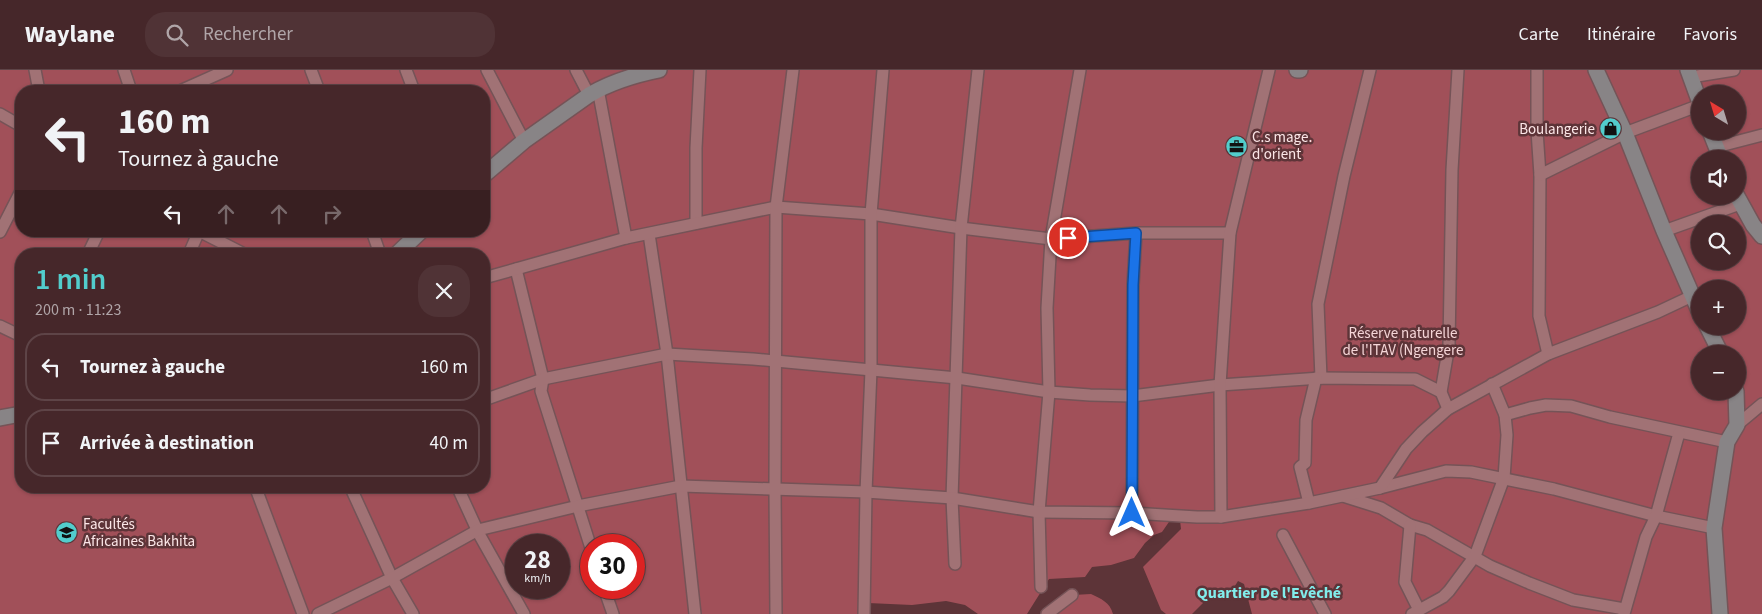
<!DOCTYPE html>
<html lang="fr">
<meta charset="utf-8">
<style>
:root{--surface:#46272a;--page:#503336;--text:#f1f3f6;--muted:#b0a5a8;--line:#5e4447;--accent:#52cdcc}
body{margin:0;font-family:"Source Sans 3",sans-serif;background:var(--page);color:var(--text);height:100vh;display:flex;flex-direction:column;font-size:19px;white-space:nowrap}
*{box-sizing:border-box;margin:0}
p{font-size:16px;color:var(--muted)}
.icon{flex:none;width:28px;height:28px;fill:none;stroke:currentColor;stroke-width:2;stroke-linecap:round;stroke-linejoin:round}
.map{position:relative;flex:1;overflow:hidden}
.panel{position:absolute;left:15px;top:178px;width:475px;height:245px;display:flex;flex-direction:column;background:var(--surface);border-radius:20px;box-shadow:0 1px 4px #0004,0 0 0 1px var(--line)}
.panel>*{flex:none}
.guide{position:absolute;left:15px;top:15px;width:475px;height:152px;border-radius:20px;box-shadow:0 1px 4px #0004,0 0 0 1px var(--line);background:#46272a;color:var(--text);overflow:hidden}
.needle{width:32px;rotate:322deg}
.controls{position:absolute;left:1691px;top:15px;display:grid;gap:10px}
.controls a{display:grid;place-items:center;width:55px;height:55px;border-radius:50%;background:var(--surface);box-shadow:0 1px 4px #0004,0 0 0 1px var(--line);font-size:25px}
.speed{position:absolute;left:505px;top:464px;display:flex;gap:10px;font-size:25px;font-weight:700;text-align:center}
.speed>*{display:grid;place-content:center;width:65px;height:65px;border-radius:50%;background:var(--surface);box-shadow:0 1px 4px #0004,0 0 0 1px var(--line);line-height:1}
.speed small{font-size:12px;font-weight:400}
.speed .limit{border:8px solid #d22;background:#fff;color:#111}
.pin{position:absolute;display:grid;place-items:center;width:42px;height:42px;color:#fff;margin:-21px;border:2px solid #fff;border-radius:50%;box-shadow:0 1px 5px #0007}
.me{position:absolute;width:55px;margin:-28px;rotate:0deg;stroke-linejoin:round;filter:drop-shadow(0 0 4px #0008)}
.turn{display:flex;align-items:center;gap:18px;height:105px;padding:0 20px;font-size:22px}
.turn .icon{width:65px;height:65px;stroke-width:2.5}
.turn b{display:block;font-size:35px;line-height:42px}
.lanes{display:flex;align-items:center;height:48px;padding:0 20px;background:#0003;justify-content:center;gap:25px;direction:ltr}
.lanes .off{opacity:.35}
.round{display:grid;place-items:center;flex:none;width:52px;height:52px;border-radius:20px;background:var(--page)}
.head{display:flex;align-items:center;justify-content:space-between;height:85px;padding:0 20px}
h1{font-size:30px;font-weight:600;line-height:38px;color:var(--accent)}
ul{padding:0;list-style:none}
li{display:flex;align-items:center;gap:15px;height:68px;margin:0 10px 8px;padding:0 10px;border:2px solid var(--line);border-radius:20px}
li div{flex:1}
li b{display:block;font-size:19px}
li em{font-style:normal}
header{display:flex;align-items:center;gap:30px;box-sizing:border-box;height:70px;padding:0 25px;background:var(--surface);border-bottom:1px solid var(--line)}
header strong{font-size:24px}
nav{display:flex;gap:28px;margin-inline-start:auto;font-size:18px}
.search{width:350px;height:45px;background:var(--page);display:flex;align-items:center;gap:12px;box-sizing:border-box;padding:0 18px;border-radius:20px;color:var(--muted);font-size:19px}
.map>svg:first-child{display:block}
.green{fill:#a15059;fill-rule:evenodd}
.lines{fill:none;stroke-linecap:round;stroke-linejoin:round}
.street-casing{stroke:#755357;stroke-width:14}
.secondary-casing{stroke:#755357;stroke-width:18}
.street{stroke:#a17275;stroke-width:11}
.secondary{stroke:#888486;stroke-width:15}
.route-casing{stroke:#114b97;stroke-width:12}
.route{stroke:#1a73e8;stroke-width:9}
.labels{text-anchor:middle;stroke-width:5;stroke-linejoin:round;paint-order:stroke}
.poi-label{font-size:15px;fill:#fce6e7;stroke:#5d3438;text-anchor:start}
.park-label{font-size:15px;fill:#f5d5d7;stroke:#5d3438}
.neighbourhood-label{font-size:16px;font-weight:bold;fill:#81edeb;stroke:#5d3438}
</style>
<header>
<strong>Waylane</strong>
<div class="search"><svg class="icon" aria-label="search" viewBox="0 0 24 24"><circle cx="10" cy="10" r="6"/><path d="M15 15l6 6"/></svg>Rechercher</div>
<nav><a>Carte</a><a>Itinéraire</a><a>Favoris</a></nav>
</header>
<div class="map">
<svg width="1762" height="544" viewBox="0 0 1762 544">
<rect width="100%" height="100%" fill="#5d3438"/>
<!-- green -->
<g class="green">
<path d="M0,0H1762V544H1252L1244,514L1238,511L1228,527H1209L1192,544H1166L1161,540L1143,497L1181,459L1180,450L1171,449L1162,462L1154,465L1145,473L1134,488L1111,495L1092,497L1085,507L1049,509L1027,544H978L965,535L946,531L912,535L868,533L865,544H0ZM21,21H484V161H21ZM1700,24H1738V61H1700ZM1700,89H1738V126H1700ZM1700,154H1738V191H1700ZM21,184H484V416H21ZM1700,219H1738V256H1700ZM1700,284H1738V321H1700ZM516,475H559V518H516ZM591,475H634V518H591Z"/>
<path d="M1091,524C1101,529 1110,532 1113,544H1057L1061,530L1073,525Z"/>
</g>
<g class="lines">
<defs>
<g id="street">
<polyline points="35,0 39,21"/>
<polyline points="124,0 131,21"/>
<polyline points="311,0 319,21"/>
<polyline points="406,0 414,21"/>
<polyline points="487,0 524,71"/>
<polyline points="576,0 589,25"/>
<polyline points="1537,0 1537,61 1540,105 1539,246 1548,284"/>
<polyline points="1691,7 1734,0"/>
<polyline points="598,19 626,168"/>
<polyline points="180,21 227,0"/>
<polyline points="0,44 21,56"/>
<polyline points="1716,77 1762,65"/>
<polyline points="1540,105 1625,63 1700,35"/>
<polyline points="696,153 696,78 700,0"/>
<polyline points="199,161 244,184"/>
<polyline points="372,161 380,184"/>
<polyline points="1664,161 1740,134"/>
<polyline points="0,162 21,121"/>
<polyline points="649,164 667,284 695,544"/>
<polyline points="88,184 99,161"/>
<polyline points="189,184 199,161"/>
<polyline points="516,199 543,309 541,321 591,478"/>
<polyline points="484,208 626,168 776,137 871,144 961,158 1051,169 1136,163 1230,163"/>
<polyline points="0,256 21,266"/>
<polyline points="1321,308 1318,234 1344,106 1370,0"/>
<polyline points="484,330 543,309 667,284 753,289 957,308 1049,322 1090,325 1132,326 1220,315 1321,308 1415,309 1441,322"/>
<polyline points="1448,339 1441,322 1449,275 1452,100 1458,0"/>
<polyline points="1505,345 1530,338 1546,335 1571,336 1610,347 1727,372"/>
<polyline points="1737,355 1762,334"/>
<polyline points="255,416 303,544"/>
<polyline points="350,416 392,508 413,544"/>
<polyline points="457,416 479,464 524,544"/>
<polyline points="1380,418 1446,401 1471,402 1554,419 1656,446 1714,458"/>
<polyline points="1343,426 1381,438 1410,455 1427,460 1490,496 1529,513 1573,530 1624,539"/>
<polyline points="1309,433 1300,397 1305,393 1306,350 1316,308"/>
<polyline points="1132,443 1133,215 1136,163"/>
<polyline points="1221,447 1220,315 1230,163 1269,0"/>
<polyline points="1410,455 1405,512 1419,540"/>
<polyline points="1283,465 1325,544"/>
<polyline points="955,494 952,428 961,158 978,0"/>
<polyline points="1041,517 1039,442 1049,322 1047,238 1051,169 1080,0"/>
<polyline points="604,518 613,544"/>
<polyline points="318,544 392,508 478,460 578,436 681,416 866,422 952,428 1039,442 1132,443 1197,447 1221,447 1309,433 1380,418 1406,379 1422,362 1448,339 1548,284 1658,242 1692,226"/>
<polyline points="776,544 775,420 776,137 793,0"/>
<polyline points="864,544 866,422 871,300 871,144 883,0"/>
<polyline points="1047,544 1072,525"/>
<polyline points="1412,544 1443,527 1449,521 1475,486 1504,408 1507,365 1505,345 1492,314"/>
<polyline points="1624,544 1646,467 1656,446 1679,363"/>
</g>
<g id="secondary">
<polyline points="1297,0 1300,0"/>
<polyline points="1596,0 1625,63 1664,161 1700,243"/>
<polyline points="1688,0 1700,33"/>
<polyline points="1710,61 1721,89"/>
<path d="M484,105L524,71L589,25C611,12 634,5 659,0"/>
<polyline points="1737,126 1753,155 1762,166"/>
<polyline points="397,184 421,161"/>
<polyline points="1707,256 1721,284"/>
<polyline points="0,348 21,344"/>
<polyline points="1720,544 1714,458 1727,372 1737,355 1736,321"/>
</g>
</defs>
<!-- street casing -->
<use href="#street" class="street-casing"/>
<!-- secondary casing -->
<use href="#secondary" class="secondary-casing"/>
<!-- street -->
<use href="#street" class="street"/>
<!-- secondary -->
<use href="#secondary" class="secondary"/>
</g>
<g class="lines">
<defs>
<polyline id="route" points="1068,168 1136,163 1133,215 1132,443"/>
</defs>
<!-- route casing -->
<use href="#route" class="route-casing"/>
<!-- route -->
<use href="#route" class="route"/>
</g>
<!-- icons -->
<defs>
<symbol id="shop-disc" viewBox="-11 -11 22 22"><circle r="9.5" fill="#52cdcc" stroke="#5d3438"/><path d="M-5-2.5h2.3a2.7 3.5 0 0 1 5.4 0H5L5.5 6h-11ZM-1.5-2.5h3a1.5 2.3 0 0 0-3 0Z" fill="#111"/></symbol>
<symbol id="office-disc" viewBox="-11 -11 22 22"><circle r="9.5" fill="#52cdcc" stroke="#5d3438"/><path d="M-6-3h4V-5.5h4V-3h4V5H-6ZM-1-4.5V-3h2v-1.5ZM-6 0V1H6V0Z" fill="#111"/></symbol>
<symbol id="university-disc" viewBox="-11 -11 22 22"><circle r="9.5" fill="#52cdcc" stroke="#5d3438"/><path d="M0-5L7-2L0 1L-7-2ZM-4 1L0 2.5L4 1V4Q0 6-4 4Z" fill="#111"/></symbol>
</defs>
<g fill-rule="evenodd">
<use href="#shop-disc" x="1598" y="46" width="25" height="25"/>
<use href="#office-disc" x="1224" y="64" width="25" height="25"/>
<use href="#university-disc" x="54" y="450" width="25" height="25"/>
</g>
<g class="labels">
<!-- poi labels -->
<g class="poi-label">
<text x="1595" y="64" text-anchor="end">Boulangerie</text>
<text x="1252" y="72">C.s mage.<tspan x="1252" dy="17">d'orient</tspan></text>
<text x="83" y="459">Facultés<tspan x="83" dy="17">Africaines Bakhita</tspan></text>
</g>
<!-- park labels -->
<g class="park-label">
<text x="1403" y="268">Réserve naturelle<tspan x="1403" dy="17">de l'ITAV (Ngengere</tspan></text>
</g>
<!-- neighbourhood labels -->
<g class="neighbourhood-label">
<text x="1269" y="528">Quartier De l'Evêché</text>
</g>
</g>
</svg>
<div class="controls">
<a><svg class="needle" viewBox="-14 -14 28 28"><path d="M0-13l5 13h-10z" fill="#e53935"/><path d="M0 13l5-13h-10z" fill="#b0a5a8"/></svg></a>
<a><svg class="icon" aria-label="sound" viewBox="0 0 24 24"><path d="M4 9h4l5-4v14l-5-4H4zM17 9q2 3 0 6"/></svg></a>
<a><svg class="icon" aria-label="search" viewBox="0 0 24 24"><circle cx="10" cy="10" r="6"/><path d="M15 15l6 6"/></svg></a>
<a>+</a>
<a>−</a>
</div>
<div class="speed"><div>28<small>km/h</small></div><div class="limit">30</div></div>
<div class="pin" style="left:1068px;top:168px;background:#d93025"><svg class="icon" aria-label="arrive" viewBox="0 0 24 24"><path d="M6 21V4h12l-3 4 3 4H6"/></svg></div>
<svg class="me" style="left:1132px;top:443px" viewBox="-20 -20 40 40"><path d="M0-17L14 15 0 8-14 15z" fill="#1a73e8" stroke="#fff" stroke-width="4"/></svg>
<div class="guide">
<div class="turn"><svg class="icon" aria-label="left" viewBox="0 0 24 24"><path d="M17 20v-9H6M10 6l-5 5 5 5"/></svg><div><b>160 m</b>Tournez à gauche</div></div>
<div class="lanes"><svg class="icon" aria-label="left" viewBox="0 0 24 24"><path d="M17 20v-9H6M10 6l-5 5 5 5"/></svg><svg class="icon off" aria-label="ahead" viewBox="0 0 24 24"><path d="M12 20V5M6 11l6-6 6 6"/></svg><svg class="icon off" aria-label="ahead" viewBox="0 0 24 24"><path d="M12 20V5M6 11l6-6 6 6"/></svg><svg class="icon off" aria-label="right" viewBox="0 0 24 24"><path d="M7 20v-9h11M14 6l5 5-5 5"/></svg></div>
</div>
<section class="panel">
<div class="head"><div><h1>1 min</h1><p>200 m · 11:23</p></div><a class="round"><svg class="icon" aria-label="close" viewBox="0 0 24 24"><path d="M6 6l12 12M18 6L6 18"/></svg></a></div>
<ul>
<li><svg class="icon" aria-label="left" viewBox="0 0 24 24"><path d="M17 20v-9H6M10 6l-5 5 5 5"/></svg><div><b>Tournez à gauche</b></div><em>160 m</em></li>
<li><svg class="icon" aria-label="arrive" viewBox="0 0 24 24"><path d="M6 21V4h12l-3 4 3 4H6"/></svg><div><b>Arrivée à destination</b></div><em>40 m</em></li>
</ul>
</section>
</div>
